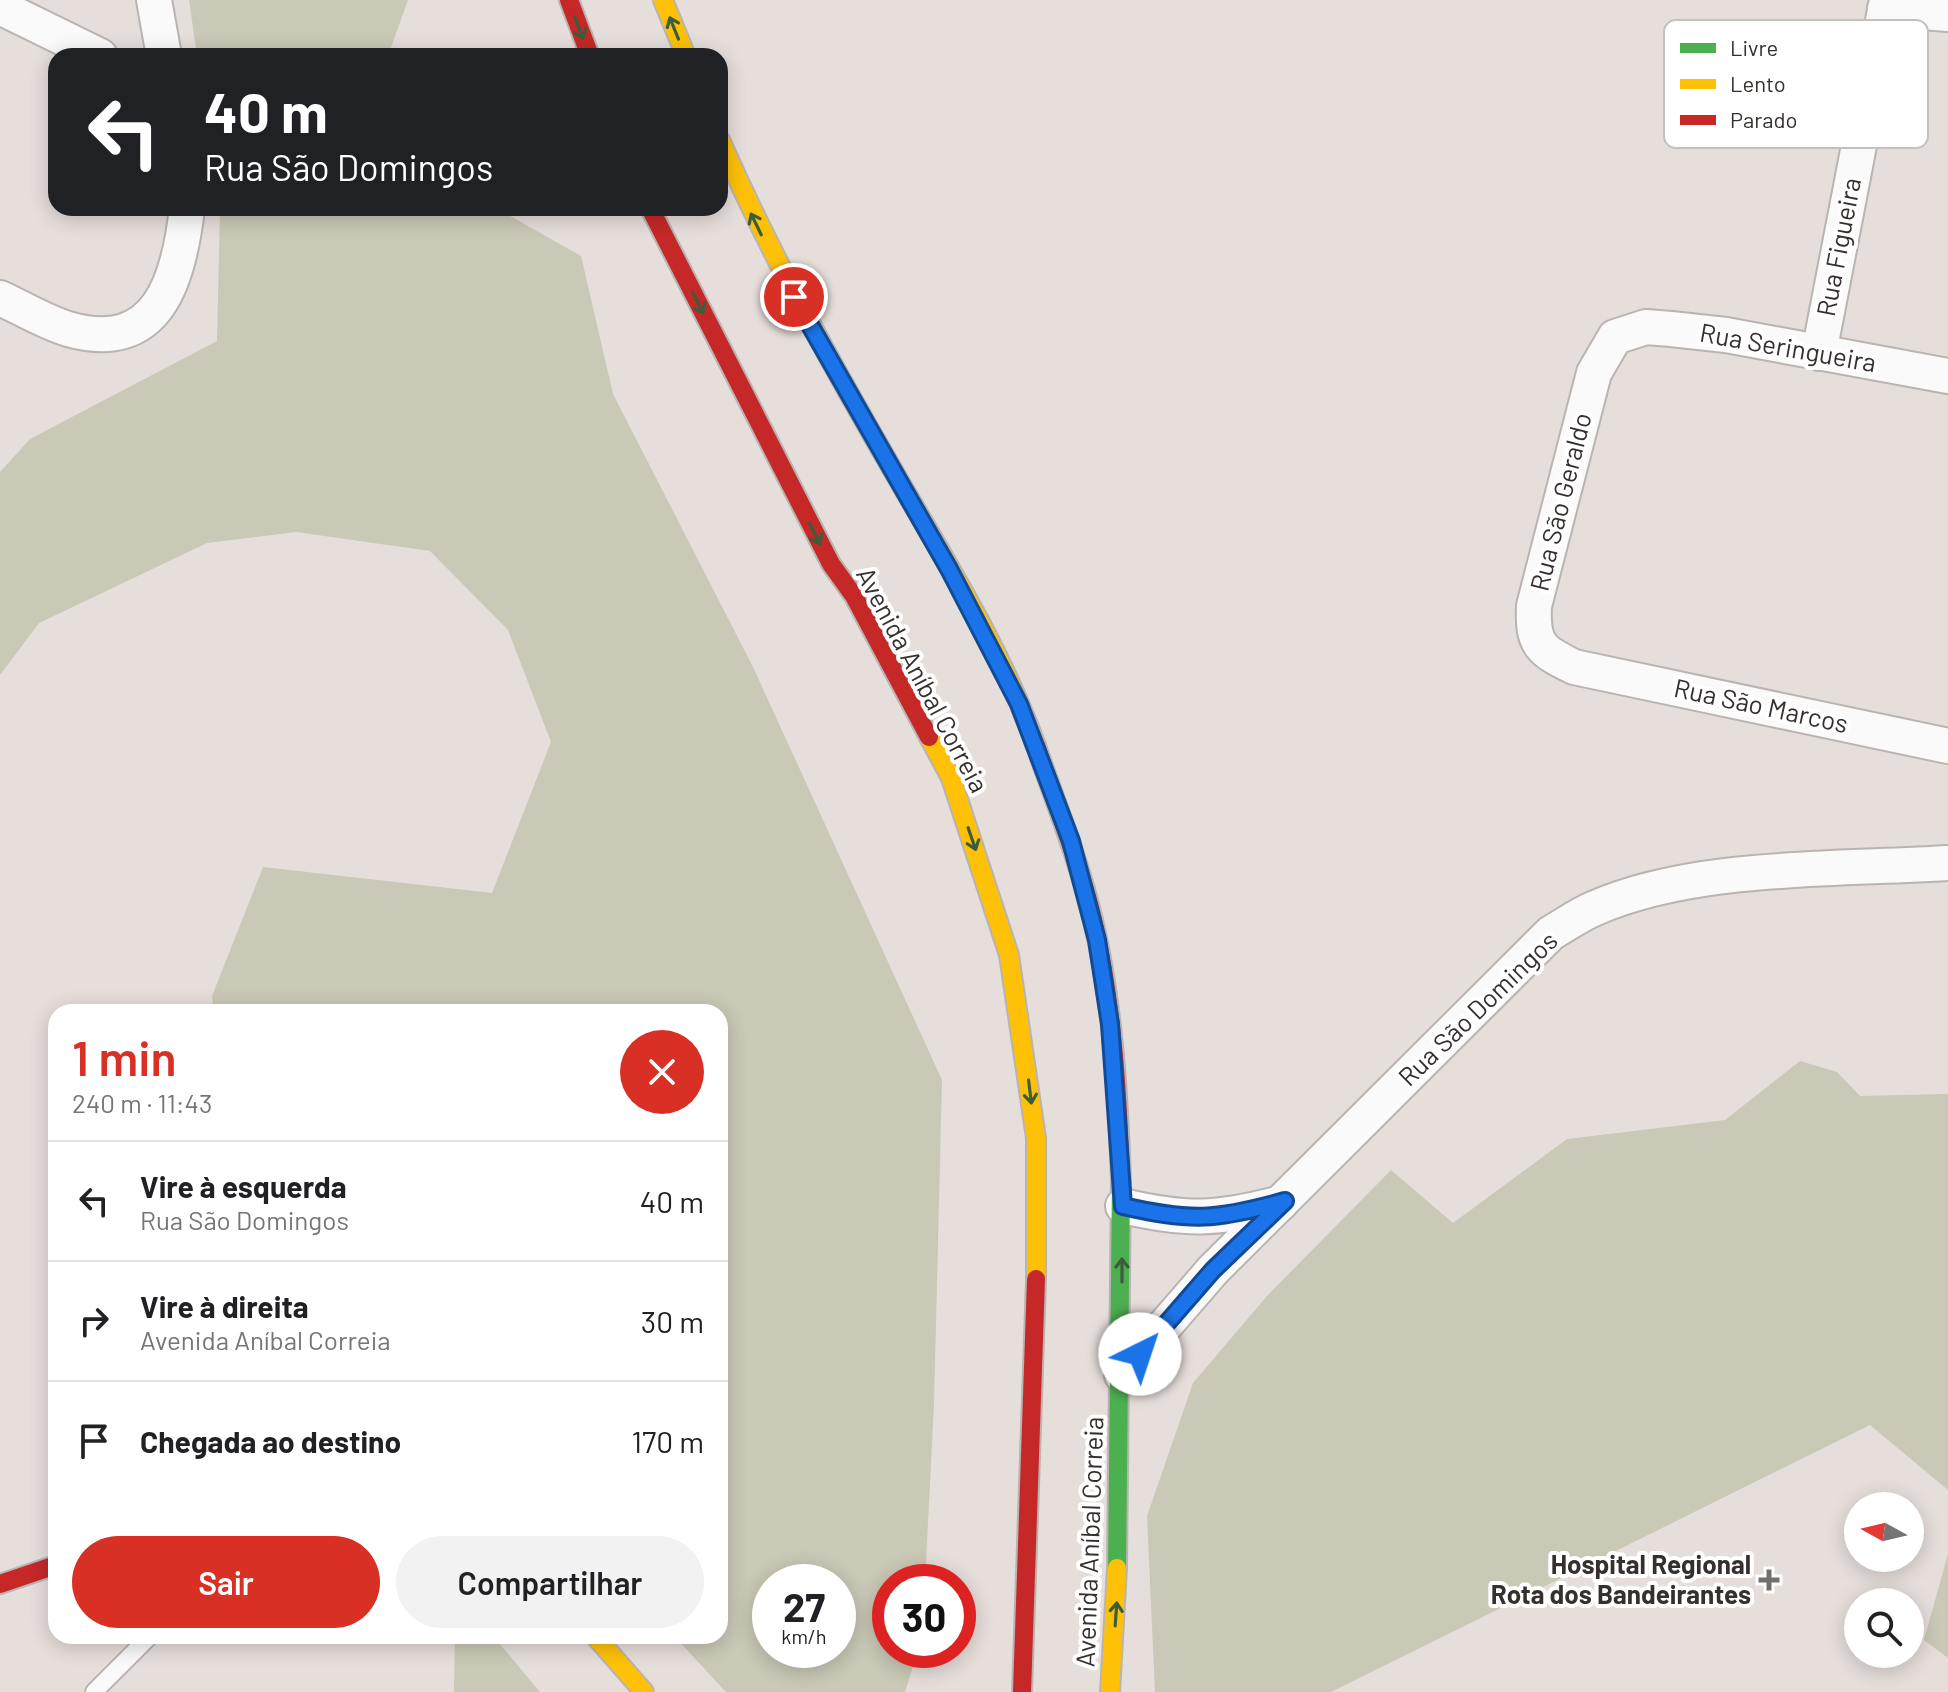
<!DOCTYPE html>
<html lang="pt">
<meta charset="utf-8">
<style>
:root{--surface:#fff;--page:#f2f2f2;--text:#202124;--muted:#757577;--line:#e0e0e0;--accent:#d93025}
body{margin:0;font-family:Barlow,sans-serif;background:var(--page);color:var(--text);height:100vh;display:flex;flex-direction:column;font-size:30px;white-space:nowrap}
*{box-sizing:border-box;margin:0}
p{font-size:26px;color:var(--muted)}
.icon{flex:none;width:44px;height:44px;fill:none;stroke:currentColor;stroke-width:2;stroke-linecap:round;stroke-linejoin:round}
.map{position:relative;flex:1;overflow:hidden}
.panel{position:absolute;left:48px;top:1004px;width:680px;height:640px;display:flex;flex-direction:column;background:var(--surface);border-radius:24px;box-shadow:0 4px 20px #0003}
.panel>*{flex:none}
.hud{position:absolute;left:48px;top:48px;width:680px;height:168px;border-radius:24px;box-shadow:0 4px 20px #0003;background:#202124;color:#fff;overflow:hidden}
.needle{width:52px;rotate:278deg}
.fabs{position:absolute;left:1844px;top:1492px;display:grid;gap:16px}
.fabs a{display:grid;place-items:center;width:80px;height:80px;border-radius:50%;background:var(--surface);box-shadow:0 4px 20px #0003;font-size:40px}
.speed{position:absolute;left:752px;top:1564px;display:flex;gap:16px;font-size:40px;font-weight:700;text-align:center}
.speed>*{display:grid;place-content:center;width:104px;height:104px;border-radius:50%;background:var(--surface);box-shadow:0 4px 20px #0003;line-height:1}
.speed small{font-size:20px;font-weight:400}
.speed .limit{border:12px solid #d22;background:#fff;color:#111}
.pin{position:absolute;display:grid;place-items:center;width:68px;height:68px;color:#fff;margin:-34px;border:4px solid #fff;border-radius:50%;box-shadow:0 2px 8px #0007}
.me{position:absolute;width:88px;margin:-44px;rotate:41deg;stroke-linejoin:round;filter:drop-shadow(0 0 6px #0008)}
.turn{display:flex;align-items:center;gap:28px;height:168px;padding:0 24px;font-size:36px}
.turn .icon{width:104px;height:104px;stroke-width:2.5}
.turn b{display:block;font-size:56px;line-height:68px}
.round{display:grid;place-items:center;flex:none;width:84px;height:84px;border-radius:42px;background:var(--page)}
.headline{display:flex;align-items:center;justify-content:space-between;height:136px;padding:0 24px}
h1{font-size:48px;font-weight:600;line-height:60px;color:var(--accent)}
.button{display:flex;gap:16px;margin-top:auto;padding:16px 24px}
.button a{flex:1;height:92px;border-radius:48px;background:var(--accent);color:#fff;font-size:32px;font-weight:600;line-height:92px;text-align:center}
.button a+a{background:var(--page);color:var(--text)}
ul{padding:0;list-style:none}
li{display:flex;align-items:center;gap:24px;height:120px;padding:0 24px;border-top:2px solid var(--line)}
li div{flex:1}
li b{display:block;font-size:30px}
li em{font-style:normal}
.map>svg:first-child{display:block}
.green{fill:#cac8b6;fill-rule:evenodd}
.lines{fill:none;stroke-linecap:round;stroke-linejoin:round}
.lane-casing{stroke:#b9b4b2;stroke-width:20}
.street-casing{stroke:#b9b4b2;stroke-width:38}
.fast-casing{stroke:#b9b4b2;stroke-width:22}
.slow-casing{stroke:#b9b4b2;stroke-width:22}
.jam-casing{stroke:#b9b4b2;stroke-width:22}
.lane{stroke:#fbfafa;stroke-width:16}
.street{stroke:#fbfafa;stroke-width:34}
.fast{stroke:#4caf50;stroke-width:18}
.slow{stroke:#ffc107;stroke-width:18}
.jam{stroke:#c62828;stroke-width:18}
.oneway{stroke:#3d5c3a}
.route-casing{stroke:#114b97;stroke-width:20}
.route{stroke:#1a73e8;stroke-width:14}
.poi-dot{fill:#736d6b;stroke:#fff;stroke-width:3}
.labels{text-anchor:middle;stroke-width:8;stroke-linejoin:round;paint-order:stroke}
.street-label{font-size:26px;fill:#35302e;stroke:#fff}
.poi-label{font-size:26px;font-weight:bold;fill:#35302e;stroke:#fff;text-anchor:end}
.key{fill:#fff;stroke:#c2c1c0;stroke-width:2}
.key-label{font-size:22px;fill:#35302e}
</style>
<div class="map">
<svg width="1948" height="1692" viewBox="0 0 1948 1692">
<rect width="100%" height="100%" fill="#e6dedb"/>
<!-- green -->
<g class="green">
<polygon points="189,0 408,0 388,56 197,56"/>
<path d="M220,208H496L581,256L613,394L753,667L942,1080L934,1404L925,1582H890V1650H918L905,1692H726L674,1636H720V1012H214L212,996L263,867L492,893L551,742L508,630L430,551L296,532L207,543L39,623L0,675V472L30,439L217,341ZM770,1582H838V1650H770Z"/>
<polygon points="1800,1061 1837,1072 1860,1096 1948,1094 1948,1490 1870,1425 1331,1692 1155,1692 1147,1516 1193,1383 1267,1296 1391,1170 1453,1223 1567,1139 1725,1120"/>
<polygon points="1948,1554 1948,1658 1924,1640"/>
<polygon points="455,1636 493,1636 540,1692 454,1692"/>
</g>
<g class="lines">
<defs>
<polyline id="lane" points="94,1692 150,1636"/>
<g id="street">
<polyline points="154,0 164,56"/>
<polyline points="0,7 100,56"/>
<polyline points="1885,9 1948,14"/>
<path d="M0,298C22,308 45,322 68,329C158,355 179,280 187,208"/>
<polyline points="1819,353 1887,0"/>
<path d="M1948,376L1726,335L1671,329L1646,327L1615,337L1594,373L1534,606C1532,645 1541,651 1574,667L1948,746"/>
<path d="M1123,1206C1187,1221 1217,1220 1281,1203"/>
<path d="M1122,1375L1213,1270L1551,933C1565,925 1579,915 1593,909C1694,864 1838,870 1948,863"/>
</g>
<polyline id="fast" points="1117,1568 1121,1181"/>
<g id="slow">
<polyline points="663,0 686,56"/>
<path d="M720,140C770,253 829,360 891,467C943,557 1001,648 1036,746"/>
<polyline points="929,737 951,778 1009,955 1036,1138 1036,1279"/>
<polyline points="595,1636 644,1692"/>
<polyline points="1110,1692 1117,1568"/>
</g>
<g id="jam">
<polyline points="569,0 590,56"/>
<polyline points="650,208 831,564 854,596 929,737"/>
<path d="M1036,746C1056,804 1079,861 1093,920C1113,1005 1118,1094 1121,1181"/>
<polyline points="0,1584 56,1565"/>
<polyline points="1022,1692 1036,1279"/>
</g>
</defs>
<!-- lane casing -->
<use href="#lane" class="lane-casing"/>
<!-- street casing -->
<use href="#street" class="street-casing"/>
<!-- fast casing -->
<use href="#fast" class="fast-casing"/>
<!-- slow casing -->
<use href="#slow" class="slow-casing"/>
<!-- jam casing -->
<use href="#jam" class="jam-casing"/>
<!-- lane -->
<use href="#lane" class="lane"/>
<!-- street -->
<use href="#street" class="street"/>
<!-- fast -->
<use href="#fast" class="fast"/>
<!-- slow -->
<use href="#slow" class="slow"/>
<!-- jam -->
<use href="#jam" class="jam"/>
</g>
<!-- one-way arrows -->
<defs><path id="oneway-shaft" d="M-6 0H5M1.5-3L5.5 0L1.5 3" fill="none" stroke-width="1.6" stroke-linecap="round" stroke-linejoin="round" transform="scale(2)"/></defs>
<g class="oneway">
<use href="#oneway-shaft" transform="translate(579 28) rotate(69)"/>
<use href="#oneway-shaft" transform="translate(674 28) rotate(-112)"/>
<use href="#oneway-shaft" transform="translate(756 224) rotate(-116)"/>
<use href="#oneway-shaft" transform="translate(698 303) rotate(63)"/>
<use href="#oneway-shaft" transform="translate(815 534) rotate(63)"/>
<use href="#oneway-shaft" transform="translate(972 839) rotate(71)"/>
<use href="#oneway-shaft" transform="translate(1030 1092) rotate(83)"/>
<use href="#oneway-shaft" transform="translate(1122 1270) rotate(-90)"/>
<use href="#oneway-shaft" transform="translate(1116 1614) rotate(-86)"/>
</g>
<g class="lines">
<defs>
<path id="route" d="M794,297L949,569L1019,704L1071,841L1097,940L1110,1024L1123,1206C1191,1222 1217,1220 1285,1201L1213,1270L1140,1354"/>
</defs>
<!-- route casing -->
<use href="#route" class="route-casing"/>
<!-- route -->
<use href="#route" class="route"/>
</g>
<!-- markers -->
<path class="poi-dot" d="M1765 1568h8v8h8v8h-8v8h-8v-8h-8v-8h8z"/>
<g class="labels">
<!-- street labels -->
<g class="street-label">
<text transform="translate(1839 247) rotate(-79)" y="9">Rua Figueira</text>
<text transform="translate(1788 348) rotate(10)" y="9">Rua Seringueira</text>
<text transform="translate(1561 502) rotate(-76)" y="9">Rua São Geraldo</text>
<text transform="translate(922 680) rotate(62)" y="9">Avenida Aníbal Correia</text>
<text transform="translate(1761 706) rotate(12)" y="9">Rua São Marcos</text>
<text transform="translate(1478 1009) rotate(-44)" y="9">Rua São Domingos</text>
<text transform="translate(1090 1542) rotate(-88)" y="9">Avenida Aníbal Correia</text>
</g>
<!-- poi labels -->
<g class="poi-label">
<text x="1751" y="1574">Hospital Regional<tspan x="1751" dy="30">Rota dos Bandeirantes</tspan></text>
</g>
</g>
<!-- legend -->
<rect x="1664" y="20" width="264" height="128" rx="12" class="key"/>
<rect x="1680" y="43" width="36" height="10" fill="#4caf50"/>
<rect x="1680" y="79" width="36" height="10" fill="#ffc107"/>
<rect x="1680" y="115" width="36" height="10" fill="#c62828"/>
<g class="key-label">
<text x="1730" y="56">Livre</text>
<text x="1730" y="92">Lento</text>
<text x="1730" y="128">Parado</text>
</g>
</svg>
<div class="fabs">
<a><svg class="needle" viewBox="-14 -14 28 28"><path d="M0-13l5 13h-10z" fill="#e53935"/><path d="M0 13l5-13h-10z" fill="#757577"/></svg></a>
<a><svg class="icon" aria-label="search" viewBox="0 0 24 24"><circle cx="10" cy="10" r="6"/><path d="M15 15l6 6"/></svg></a>
</div>
<div class="speed"><div>27<small>km/h</small></div><div class="limit">30</div></div>
<div class="pin" style="left:794px;top:297px;background:#d93025"><svg class="icon" aria-label="arrive" viewBox="0 0 24 24"><path d="M6 21V4h12l-3 4 3 4H6"/></svg></div>
<svg class="me" style="left:1140px;top:1354px" viewBox="-20 -20 40 40"><circle r="19" fill="#fff"/><path d="M0-13L10 11 0 6-10 11z" fill="#1a73e8"/></svg>
<div class="hud">
<div class="turn"><svg class="icon" aria-label="left" viewBox="0 0 24 24"><path d="M17 20v-9H6M10 6l-5 5 5 5"/></svg><div><b>40 m</b>Rua São Domingos</div></div>
</div>
<section class="panel">
<div class="headline"><div><h1>1 min</h1><p>240 m · 11:43</p></div><a class="round" style="background:#d93025;color:#fff"><svg class="icon" aria-label="close" viewBox="0 0 24 24"><path d="M6 6l12 12M18 6L6 18"/></svg></a></div>
<ul>
<li><svg class="icon" aria-label="left" viewBox="0 0 24 24"><path d="M17 20v-9H6M10 6l-5 5 5 5"/></svg><div><b>Vire à esquerda</b><p>Rua São Domingos</p></div><em>40 m</em></li>
<li><svg class="icon" aria-label="right" viewBox="0 0 24 24"><path d="M7 20v-9h11M14 6l5 5-5 5"/></svg><div><b>Vire à direita</b><p>Avenida Aníbal Correia</p></div><em>30 m</em></li>
<li><svg class="icon" aria-label="arrive" viewBox="0 0 24 24"><path d="M6 21V4h12l-3 4 3 4H6"/></svg><div><b>Chegada ao destino</b></div><em>170 m</em></li>
</ul>
<div class="button"><a>Sair</a><a>Compartilhar</a></div>
</section>
</div>
